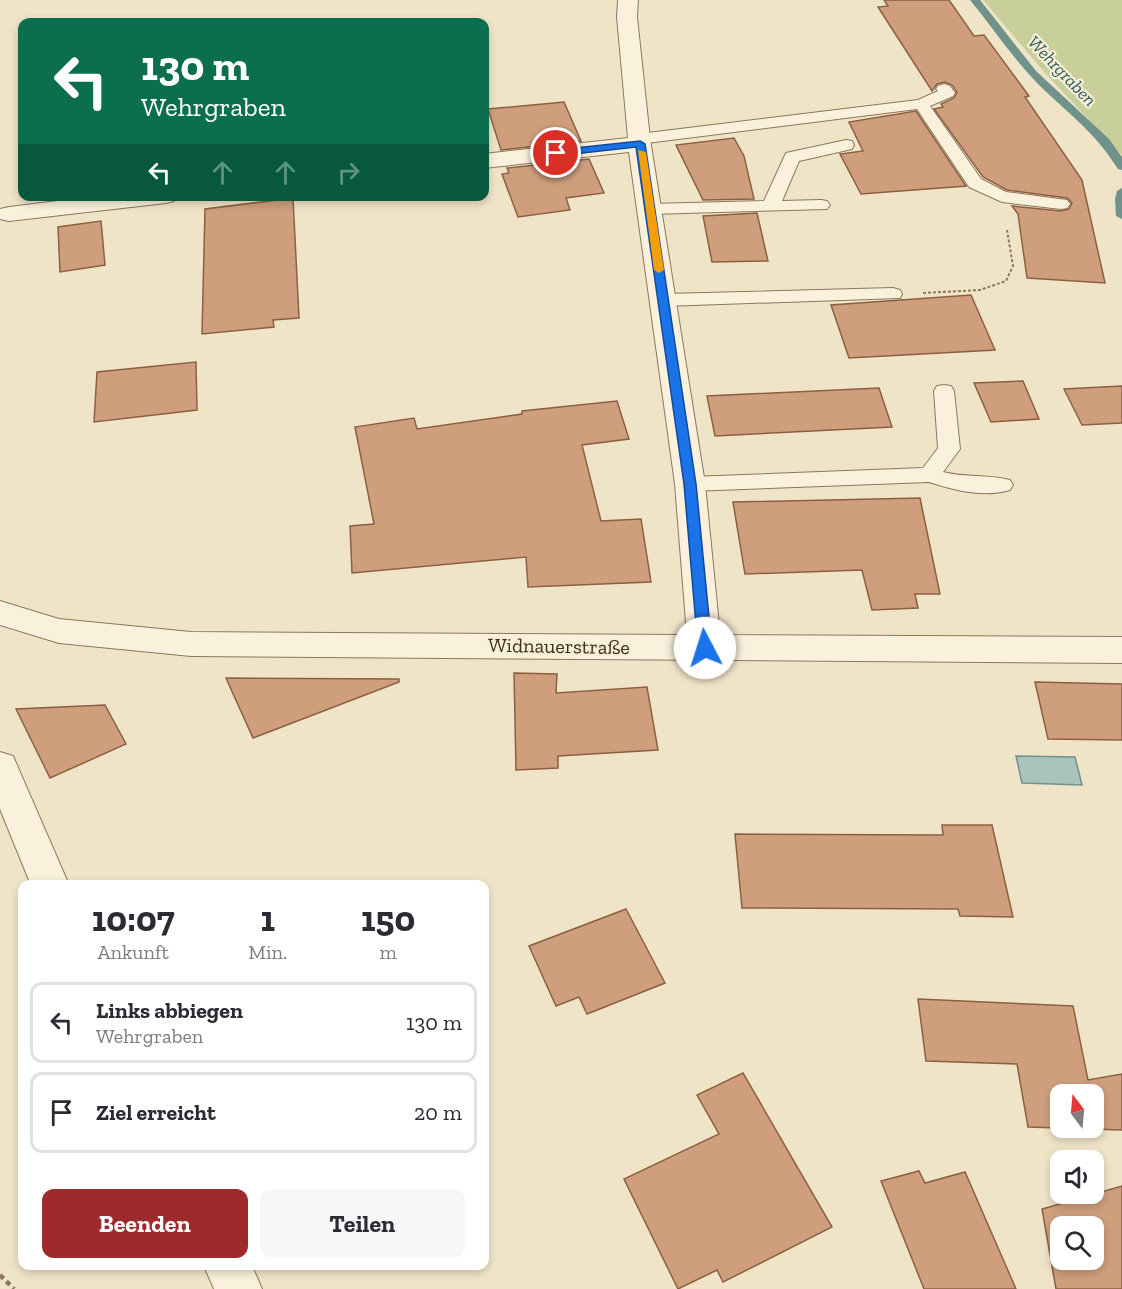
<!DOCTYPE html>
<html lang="de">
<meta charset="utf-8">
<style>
:root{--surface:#fff;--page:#f7f7f7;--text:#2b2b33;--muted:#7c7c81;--line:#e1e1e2;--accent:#9e2a2b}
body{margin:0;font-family:"Zilla Slab",serif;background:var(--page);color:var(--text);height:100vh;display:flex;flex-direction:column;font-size:22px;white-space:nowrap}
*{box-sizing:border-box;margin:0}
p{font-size:20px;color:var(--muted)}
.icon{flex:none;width:33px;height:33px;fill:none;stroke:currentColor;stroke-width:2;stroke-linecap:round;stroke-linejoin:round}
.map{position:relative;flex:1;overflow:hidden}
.side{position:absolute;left:18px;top:880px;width:471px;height:390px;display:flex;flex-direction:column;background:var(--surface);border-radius:12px;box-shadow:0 3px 9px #0003}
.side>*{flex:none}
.banner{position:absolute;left:18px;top:18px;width:471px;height:183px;border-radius:12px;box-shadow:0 3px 9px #0003;background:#0b6e4f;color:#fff;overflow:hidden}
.needle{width:39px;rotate:344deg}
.buttons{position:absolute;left:1050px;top:1084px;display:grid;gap:12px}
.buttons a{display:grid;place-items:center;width:54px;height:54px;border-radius:12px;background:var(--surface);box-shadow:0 3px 9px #0003;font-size:30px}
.pin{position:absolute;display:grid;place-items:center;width:51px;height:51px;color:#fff;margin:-26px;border:3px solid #fff;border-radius:50%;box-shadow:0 2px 6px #0007}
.me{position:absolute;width:66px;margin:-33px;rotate:355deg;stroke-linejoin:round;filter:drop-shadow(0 0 4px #0008)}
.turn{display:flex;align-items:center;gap:21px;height:126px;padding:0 24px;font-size:27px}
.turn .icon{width:78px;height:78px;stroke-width:2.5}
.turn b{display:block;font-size:42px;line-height:51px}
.lanes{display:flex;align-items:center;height:57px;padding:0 24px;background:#0003;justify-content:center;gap:30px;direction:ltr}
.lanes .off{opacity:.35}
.eta{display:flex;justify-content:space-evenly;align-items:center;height:102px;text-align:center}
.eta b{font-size:36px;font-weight:700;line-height:42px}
.cta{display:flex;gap:12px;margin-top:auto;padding:12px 24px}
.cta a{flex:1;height:69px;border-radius:12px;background:var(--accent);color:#fff;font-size:24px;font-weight:700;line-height:69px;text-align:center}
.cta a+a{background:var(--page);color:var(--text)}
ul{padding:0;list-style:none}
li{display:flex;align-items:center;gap:18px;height:81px;margin:0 12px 9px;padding:0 12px;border:3px solid var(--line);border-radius:12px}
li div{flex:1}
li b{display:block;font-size:22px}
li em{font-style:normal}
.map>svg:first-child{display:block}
.green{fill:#c9cf9b}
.water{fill:#a9c4bc;stroke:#6f938a;stroke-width:1.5}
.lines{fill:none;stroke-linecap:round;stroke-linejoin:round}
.stream{fill:#6f938a;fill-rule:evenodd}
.building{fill:#cf9f7d;stroke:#8d5f41;stroke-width:1.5;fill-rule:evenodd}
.lane-casing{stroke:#8d765c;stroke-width:2}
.street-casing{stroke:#8d765c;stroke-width:2}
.path-far1{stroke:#8d765c;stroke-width:2;stroke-dasharray:3 2;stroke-linecap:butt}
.path{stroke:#8d765c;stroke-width:4.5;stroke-dasharray:5 4;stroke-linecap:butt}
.lane{fill:#faf1dc;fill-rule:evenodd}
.street{fill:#faf1dc;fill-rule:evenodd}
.route{fill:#1a73e8;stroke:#114b97;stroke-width:1.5}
.slow{fill:#f59e0b}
.labels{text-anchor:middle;stroke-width:4.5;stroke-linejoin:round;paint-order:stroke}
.far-water-label{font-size:18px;font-style:italic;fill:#2f5d5a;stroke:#f7eed8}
.street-label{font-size:20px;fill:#3d2e20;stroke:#f7eed8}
</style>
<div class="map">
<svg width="1122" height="1289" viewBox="0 0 1122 1289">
<rect width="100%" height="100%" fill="#f0e4c8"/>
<!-- green -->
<polygon class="green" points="983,0 1122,0 1122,155 1045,73"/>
<!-- water -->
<polygon class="water" points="1016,756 1075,757 1082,785 1022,783"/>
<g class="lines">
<!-- stream -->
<g class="stream">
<path d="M970,0H980L1036,71L1109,139L1122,157V170L1118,169C1094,131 1071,116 1040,86C1014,60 993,28 970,0Z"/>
<polygon points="1122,188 1122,219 1116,216 1115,199 1117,191"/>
</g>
</g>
<!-- building -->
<g class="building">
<polygon points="884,0 949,0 974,36 984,35 1029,96 1025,97 1082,180 1105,283 1027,278 1018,214 1012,206 1061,211 1069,209 1072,203 1067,198 1007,190 983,177 934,109 943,107 941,104 954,98 957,92 952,85 945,82 937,84 932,91 878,7 888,6"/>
<polygon points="564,102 581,141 501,150 488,109"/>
<polygon points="916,111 966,186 861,194 840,154 863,151 849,122"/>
<polygon points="734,138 744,156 754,199 703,200 676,145"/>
<polygon points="589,159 604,193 566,198 570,210 518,217 502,174 509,173 507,168"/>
<polygon points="293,198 299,318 273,320 274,327 202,334 205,209"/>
<polygon points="757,213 768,261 712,262 703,216"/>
<polygon points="101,221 105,265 60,272 58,227"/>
<polygon points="971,295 995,350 849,358 831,305"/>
<polygon points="196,362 197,410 94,422 97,372"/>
<polygon points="1023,381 1039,419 991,422 974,383"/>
<polygon points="1122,386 1122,423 1082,425 1064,389"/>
<polygon points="879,388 892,427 715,436 707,396"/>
<polygon points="617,401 629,439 582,445 601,521 641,519 651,582 528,587 526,557 352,573 350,526 374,524 355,427 414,418 417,429 522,414 522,411"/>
<polygon points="920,498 940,594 915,594 918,608 872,610 862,570 745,574 733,502"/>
<polygon points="514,673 557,674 556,693 647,687 658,750 558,756 558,768 516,770"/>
<polygon points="226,678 399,679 399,682 253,738"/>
<polygon points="1035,682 1122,684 1122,740 1048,739"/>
<polygon points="105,705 126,744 50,778 16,709"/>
<polygon points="942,825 992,825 1013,917 960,916 958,909 742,908 735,834 943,835"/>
<polygon points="626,909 665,983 587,1014 579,997 556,1006 529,946"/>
<path d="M918,999L1073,1006L1088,1080L1122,1074V1130L1028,1127L1017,1064L926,1061ZM1060,1095H1094V1128H1060Z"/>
<polygon points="743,1073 832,1227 723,1282 717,1270 678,1289 624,1179 719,1134 697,1095"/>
<polygon points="919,1171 925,1183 965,1172 1016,1289 924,1289 881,1181"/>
<path d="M1122,1186V1289H1056L1042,1209ZM1060,1227H1094V1260H1060Z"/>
</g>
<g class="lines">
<defs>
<g id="lane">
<polygon points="944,84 950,86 955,93 953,96 930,106 981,179 1006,192 1067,200 1070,204 1067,208 1061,209 1002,202 969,187 917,109 639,144 631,139 639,134 918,100 938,91 936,89 938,86"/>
<polygon points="846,140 852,141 854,145 852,149 799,161 782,201 821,200 827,201 830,205 827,209 650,214 644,213 641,209 644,205 650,204 764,201 786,153"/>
<polygon points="893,288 900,290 902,294 900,298 664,306 657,304 655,300 657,296 664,294"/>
<path d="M944,385L951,386L954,391L960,449L943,472C965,478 988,474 1010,480L1013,485L1010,490C983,498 954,490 929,482L690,491L682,489L679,484L682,479L690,477L923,468L938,448L934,391L937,386Z"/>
</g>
<g id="street">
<polygon points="618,0 638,0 637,17 650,139 705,484 720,635 1122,637 1122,663 191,656 59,643 0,625 0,601 59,619 191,632 687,635 675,484 629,152 484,168 484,154 628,138 617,17"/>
<polygon points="98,196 178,196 174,201 166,203 9,221 0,219 0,209 9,207"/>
<polygon points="0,752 13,756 69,885 31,885 0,809"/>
<polygon points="204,1266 252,1266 262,1289 214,1289"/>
</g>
</defs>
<!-- lane casing -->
<use href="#lane" class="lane-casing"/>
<!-- street casing -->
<use href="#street" class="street-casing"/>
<!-- path-far1 -->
<polyline class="path-far1" points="923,293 980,290 1006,281 1013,266 1007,230"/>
<!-- path -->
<polyline class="path" points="0,1275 14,1289"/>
<!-- lane -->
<use href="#lane" class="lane"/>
<!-- street -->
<use href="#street" class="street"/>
</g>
<!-- route -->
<polygon class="route" points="640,141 645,144 696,484 712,648 705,653 698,648 684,484 636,147 556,156 551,153 556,150"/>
<!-- slow -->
<polygon class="slow" points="638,150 646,152 664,270 659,273 654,270"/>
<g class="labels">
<!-- far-water labels -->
<g class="far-water-label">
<text transform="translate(1062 71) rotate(46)" y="6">Wehrgraben</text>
</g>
<!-- street labels -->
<g class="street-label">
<text transform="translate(559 646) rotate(1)" y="7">Widnauerstraße</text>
</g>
</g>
</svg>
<div class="buttons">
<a><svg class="needle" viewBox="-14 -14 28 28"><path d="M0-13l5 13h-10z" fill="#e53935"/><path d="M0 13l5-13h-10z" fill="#7c7c81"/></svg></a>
<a><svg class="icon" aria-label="sound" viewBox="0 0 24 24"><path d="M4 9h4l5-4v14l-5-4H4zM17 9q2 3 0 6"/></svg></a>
<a><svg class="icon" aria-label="search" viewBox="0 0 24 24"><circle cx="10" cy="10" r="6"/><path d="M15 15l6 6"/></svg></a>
</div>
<div class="pin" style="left:556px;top:153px;background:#d93025"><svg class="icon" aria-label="arrive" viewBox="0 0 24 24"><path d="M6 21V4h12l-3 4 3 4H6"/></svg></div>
<svg class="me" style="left:705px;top:648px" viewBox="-20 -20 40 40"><circle r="19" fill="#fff"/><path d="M0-13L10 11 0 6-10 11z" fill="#1a73e8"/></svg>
<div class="banner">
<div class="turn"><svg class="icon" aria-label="left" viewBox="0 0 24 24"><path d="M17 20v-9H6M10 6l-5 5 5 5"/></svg><div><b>130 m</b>Wehrgraben</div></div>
<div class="lanes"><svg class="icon" aria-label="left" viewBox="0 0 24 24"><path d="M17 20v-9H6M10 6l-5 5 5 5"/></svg><svg class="icon off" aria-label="ahead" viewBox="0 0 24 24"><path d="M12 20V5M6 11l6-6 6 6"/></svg><svg class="icon off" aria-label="ahead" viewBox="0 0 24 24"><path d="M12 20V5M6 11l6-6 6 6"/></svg><svg class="icon off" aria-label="right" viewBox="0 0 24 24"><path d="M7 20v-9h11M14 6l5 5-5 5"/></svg></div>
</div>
<section class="side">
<div class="eta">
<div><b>10:07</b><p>Ankunft</p></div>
<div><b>1</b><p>Min.</p></div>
<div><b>150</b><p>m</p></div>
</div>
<ul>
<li><svg class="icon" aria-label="left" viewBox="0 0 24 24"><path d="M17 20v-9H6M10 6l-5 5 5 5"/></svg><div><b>Links abbiegen</b><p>Wehrgraben</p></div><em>130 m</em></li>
<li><svg class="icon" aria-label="arrive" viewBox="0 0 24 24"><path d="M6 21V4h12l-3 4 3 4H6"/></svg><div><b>Ziel erreicht</b></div><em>20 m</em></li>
</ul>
<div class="cta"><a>Beenden</a><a>Teilen</a></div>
</section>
</div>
